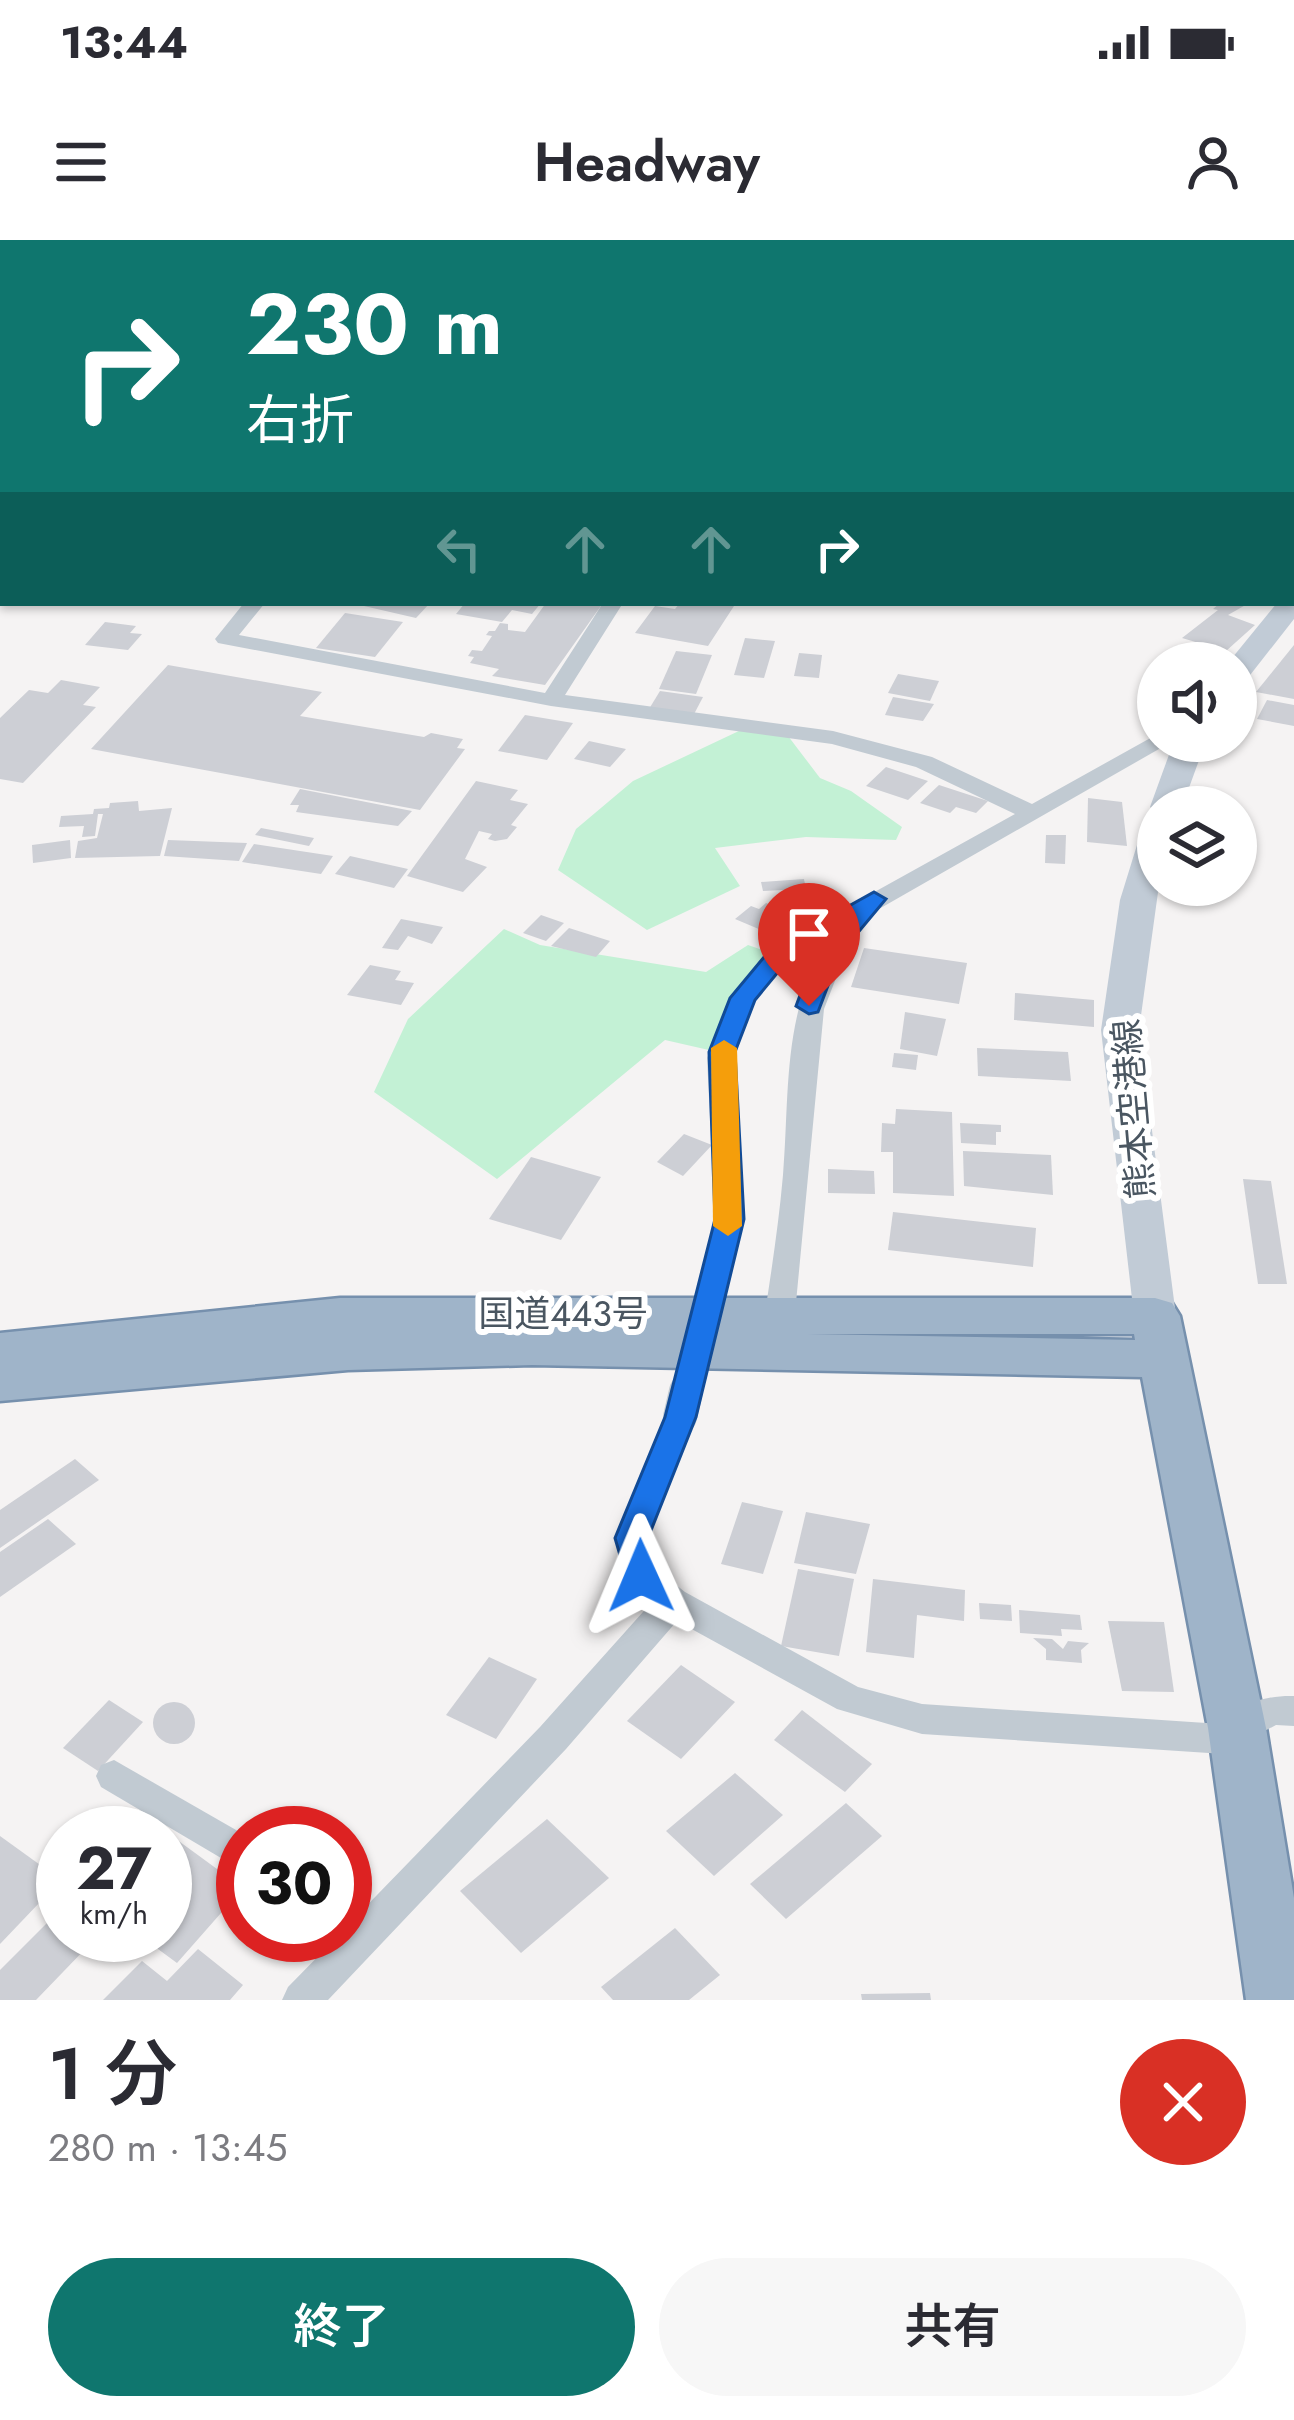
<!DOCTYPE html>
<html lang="ja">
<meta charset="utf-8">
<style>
:root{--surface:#fff;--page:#f7f7f7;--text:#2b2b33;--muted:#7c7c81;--accent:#0f766e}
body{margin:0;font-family:Jost,"Noto Sans JP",sans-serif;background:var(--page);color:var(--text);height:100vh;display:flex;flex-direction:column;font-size:45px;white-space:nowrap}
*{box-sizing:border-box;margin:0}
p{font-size:39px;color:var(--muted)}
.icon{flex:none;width:66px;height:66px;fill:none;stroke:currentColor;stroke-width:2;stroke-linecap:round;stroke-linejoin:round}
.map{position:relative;height:1760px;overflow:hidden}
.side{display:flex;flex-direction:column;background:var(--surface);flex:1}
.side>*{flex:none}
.hud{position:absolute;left:0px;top:0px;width:1296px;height:366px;box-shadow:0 3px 9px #0004;background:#0f766e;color:#fff;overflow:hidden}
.controls{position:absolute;left:1137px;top:402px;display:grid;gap:24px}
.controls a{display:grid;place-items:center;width:120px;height:120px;border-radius:50%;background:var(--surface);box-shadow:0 3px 9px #0004;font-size:60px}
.speed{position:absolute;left:36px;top:1566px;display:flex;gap:24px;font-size:60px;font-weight:700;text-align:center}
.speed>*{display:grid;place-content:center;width:156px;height:156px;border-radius:50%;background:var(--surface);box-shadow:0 3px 9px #0004;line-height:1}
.speed small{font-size:30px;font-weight:400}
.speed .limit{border:18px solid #d22;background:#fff;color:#111}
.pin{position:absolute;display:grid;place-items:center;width:102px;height:102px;color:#fff;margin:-123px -51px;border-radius:50% 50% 50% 0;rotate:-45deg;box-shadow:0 0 12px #0007}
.pin .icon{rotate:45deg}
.me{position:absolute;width:132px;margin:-66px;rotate:359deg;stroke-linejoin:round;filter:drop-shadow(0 0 9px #0008)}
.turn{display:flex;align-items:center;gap:42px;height:252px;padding:0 48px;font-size:54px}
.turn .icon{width:156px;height:156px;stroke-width:2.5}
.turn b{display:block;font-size:84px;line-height:102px}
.lanes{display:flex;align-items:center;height:114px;padding:0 48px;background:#0003;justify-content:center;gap:60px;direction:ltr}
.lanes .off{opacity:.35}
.round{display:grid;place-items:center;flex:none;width:126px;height:126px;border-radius:63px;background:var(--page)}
.headline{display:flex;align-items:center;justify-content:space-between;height:204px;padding:0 48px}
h1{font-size:72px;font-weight:600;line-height:90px}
.primary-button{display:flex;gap:24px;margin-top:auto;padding:24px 48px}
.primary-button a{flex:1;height:138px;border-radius:72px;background:var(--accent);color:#fff;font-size:48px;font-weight:600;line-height:138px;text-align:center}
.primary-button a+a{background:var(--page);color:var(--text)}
.status{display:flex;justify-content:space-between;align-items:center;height:84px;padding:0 60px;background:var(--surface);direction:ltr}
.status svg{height:33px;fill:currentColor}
header{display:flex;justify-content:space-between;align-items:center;height:156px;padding:0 48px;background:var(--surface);font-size:54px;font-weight:600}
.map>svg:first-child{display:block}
.green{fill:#c3f1d5}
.building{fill:#cdcfd5}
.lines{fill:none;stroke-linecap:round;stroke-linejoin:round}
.trunk-casing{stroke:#7690ad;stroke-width:5}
.minor{fill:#c1cad2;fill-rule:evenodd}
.tertiary{fill:#c1cad2;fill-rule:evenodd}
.secondary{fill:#c1cbd6;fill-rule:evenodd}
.trunk{fill:#9fb4c9;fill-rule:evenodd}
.minor-bridge-far1{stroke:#c1cad2;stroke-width:27}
.minor-bridge{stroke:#c1cad2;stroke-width:34}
.route{fill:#1a73e8;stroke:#114b97;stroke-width:3}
.slow{fill:#f59e0b}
.labels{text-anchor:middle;stroke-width:12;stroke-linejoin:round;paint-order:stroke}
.street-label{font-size:36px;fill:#4a5661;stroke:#fff}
</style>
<div class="status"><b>13:44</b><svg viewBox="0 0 49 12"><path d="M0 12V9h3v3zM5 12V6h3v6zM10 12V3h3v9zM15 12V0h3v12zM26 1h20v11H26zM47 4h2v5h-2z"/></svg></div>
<header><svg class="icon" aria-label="menu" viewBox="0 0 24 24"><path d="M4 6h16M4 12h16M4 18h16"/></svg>Headway<svg class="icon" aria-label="person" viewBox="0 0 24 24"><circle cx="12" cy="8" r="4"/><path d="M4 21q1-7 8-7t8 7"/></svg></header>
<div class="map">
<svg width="1294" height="1760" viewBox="0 0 1294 1760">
<rect width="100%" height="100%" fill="#f5f3f3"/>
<!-- green -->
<g class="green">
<polygon points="741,490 785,492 820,538 851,551 902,587 896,600 806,597 715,608 740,646 647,690 558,630 576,589 633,541"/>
<polygon points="504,689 540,705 706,732 748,705 771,713 722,813 665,800 497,939 374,852 408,779"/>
</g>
<!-- building -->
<g class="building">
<polygon points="351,363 430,363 416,378"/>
<polygon points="465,363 541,363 532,374 512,370 502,382 456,374"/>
<polygon points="546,363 603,363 545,445 492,436 499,429 470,423 474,417 468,416 472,410 482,411 492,396 486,395 489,391 495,391 500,383 508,384 508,390 525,392"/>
<polygon points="680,363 715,363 734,366 708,406 635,393 655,366 675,369"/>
<polygon points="1220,363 1249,363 1228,375 1255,385 1226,411 1182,398 1218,370 1213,369"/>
<polygon points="345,373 403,382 375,417 316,408"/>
<polygon points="105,382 136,386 130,393 142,394 128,410 85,405"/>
<polygon points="745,398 775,401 764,438 734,435"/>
<polygon points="1194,404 1229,415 1221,423 1171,423"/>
<polygon points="1294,405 1294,459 1256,452"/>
<polygon points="676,411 712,415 696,454 659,449"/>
<polygon points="799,413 822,415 819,438 794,436"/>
<polygon points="168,425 322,452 300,476 424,497 431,493 463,499 457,508 465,509 420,570 91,509"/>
<polygon points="898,434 939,441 930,461 888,453"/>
<polygon points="61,440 100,447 83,465 96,467 23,543 0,539 0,478 29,450 48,453"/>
<polygon points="660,451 703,457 693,476 649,469"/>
<polygon points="893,457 934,464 923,481 885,475"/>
<polygon points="1267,460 1294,465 1294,486 1257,479"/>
<polygon points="525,475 573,483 547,520 498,511"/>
<polygon points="589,501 626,509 610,527 574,519"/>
<polygon points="886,527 928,541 908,560 866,546"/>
<polygon points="476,541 518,550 510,560 528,564 511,585 517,587 507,599 495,601 488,599 492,594 479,591 465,619 487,627 463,652 407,636"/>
<polygon points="939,545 988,561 976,573 956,567 950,573 920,563"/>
<polygon points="300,549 412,571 398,586 296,572 299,565 290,565"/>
<polygon points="1088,558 1122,562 1127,606 1087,602"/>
<polygon points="138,561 139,571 172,568 160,616 75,618 78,601 97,598 103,574 98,574 95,596 82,597 84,586 59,587 61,576 93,574 94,569 109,568 110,563"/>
<polygon points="261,588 314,598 309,606 255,595"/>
<polygon points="1046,595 1066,595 1065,624 1045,623"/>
<polygon points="70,600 71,618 33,623 32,605"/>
<polygon points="168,600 247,603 239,621 164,616"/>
<polygon points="254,604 333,616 321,634 242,622"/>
<polygon points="350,616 408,629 394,648 335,634"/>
<polygon points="804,639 806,649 763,651 761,642"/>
<polygon points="766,663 794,674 789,679 794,681 790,685 781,681 768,693 735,679 751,666 759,669"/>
<polygon points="541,675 564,683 546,701 523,693"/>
<polygon points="401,679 443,687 432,704 408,696 398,710 382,708"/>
<polygon points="569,688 610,701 596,717 551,706"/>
<polygon points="864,708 967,723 959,764 851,747"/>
<polygon points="370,725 401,731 395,740 414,743 401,765 347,755"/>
<polygon points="1015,753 1094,760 1094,787 1014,780"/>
<polygon points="905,772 946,779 937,816 900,809"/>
<polygon points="977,808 1068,812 1071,841 978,836"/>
<polygon points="894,813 918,815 916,830 892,827"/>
<polygon points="896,869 952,872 954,956 893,953 893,912 881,912 882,883 895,884"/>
<polygon points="960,883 1001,885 1001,892 996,892 996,905 961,903"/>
<polygon points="684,894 712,905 683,936 657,922"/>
<polygon points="963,911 1051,915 1053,955 964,946"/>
<polygon points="531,917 601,937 561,1000 489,979"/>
<polygon points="828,929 874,931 875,954 828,953"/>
<polygon points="1243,939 1271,941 1287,1044 1258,1044"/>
<polygon points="893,972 1036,988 1033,1027 888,1010"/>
<polygon points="75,1219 99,1240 0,1308 0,1270"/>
<polygon points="742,1262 783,1271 763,1334 721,1324"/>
<polygon points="806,1272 870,1284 856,1334 794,1323"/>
<polygon points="48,1279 76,1304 0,1357 0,1312"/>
<polygon points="798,1329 854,1339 839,1416 781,1406"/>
<polygon points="873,1339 965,1350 964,1381 917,1375 914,1418 866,1412"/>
<polygon points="979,1363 1011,1365 1012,1381 980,1379"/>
<polygon points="1019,1370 1080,1375 1082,1390 1061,1389 1062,1396 1020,1393"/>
<polygon points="1108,1381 1164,1382 1174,1452 1122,1451"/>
<polygon points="1033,1398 1052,1399 1063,1409 1068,1401 1089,1403 1081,1410 1082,1423 1046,1420 1046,1409"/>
<polygon points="489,1417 537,1439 496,1499 446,1475"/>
<polygon points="681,1425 735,1462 681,1519 627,1481"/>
<polygon points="109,1460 143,1482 98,1531 63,1508"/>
<circle cx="174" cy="1483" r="21"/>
<polygon points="802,1470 872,1524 845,1552 774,1500"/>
<polygon points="735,1533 783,1575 714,1636 666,1591"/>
<polygon points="846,1563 882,1596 786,1679 750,1644"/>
<polygon points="547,1579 609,1638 521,1713 460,1651"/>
<polygon points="165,1591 243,1648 177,1723 143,1698 165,1695"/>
<polygon points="0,1596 61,1640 0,1704"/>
<polygon points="54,1676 63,1683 63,1695 78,1695 90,1704 36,1760 0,1760 0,1730"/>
<polygon points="675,1688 720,1735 689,1760 613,1760 601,1747"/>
<polygon points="198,1709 243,1745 230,1760 103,1760 142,1721 167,1741"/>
<polygon points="930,1753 931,1760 862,1760 861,1754"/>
</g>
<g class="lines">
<defs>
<path id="trunk" d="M340,1058H1155L1172,1063L1180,1076L1266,1488L1294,1658V1760H1246L1208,1488L1142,1137L532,1125L348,1130L0,1161V1093ZM808,1094H1134L1135,1100Z"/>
</defs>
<!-- trunk casing -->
<use href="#trunk" class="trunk-casing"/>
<!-- minor -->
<g class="minor">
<polygon points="830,0 844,0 845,3 829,3"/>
<polygon points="1250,0 1266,0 1267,3 1251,3"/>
<path d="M244,363H265L239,395L545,453L603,363H623L565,455L833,491L932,517L1032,564L1154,496L1158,495V501H1173L865,677L868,681L847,710L824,769L795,1073L790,1081H770L765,1073C772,1027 779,981 783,935C790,854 781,764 833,695L788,720L755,760L733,818L743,979L729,989L715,979L707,818L734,752L770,710L1015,574L916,527L832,504L551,466L218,403L215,399Z"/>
<path d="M680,1165L691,1169L696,1177L648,1299L656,1329L685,1352L858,1447L922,1464L1221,1484C1237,1463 1269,1455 1294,1456V1486L1276,1485L1255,1496L1252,1511L1239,1515L922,1494L837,1469L677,1381L566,1509L328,1760H282L288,1747L339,1695H345V1688L540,1487L651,1363L629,1345L616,1299L664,1177L669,1169Z"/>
<polygon points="114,1520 243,1594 243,1631 101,1547 96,1536 101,1525"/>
</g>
<!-- tertiary -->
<g class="tertiary">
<polygon points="765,0 790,0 792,3 767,3"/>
<rect x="1293" y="44" width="1" height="12"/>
</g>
<!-- secondary -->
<g class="secondary">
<polygon points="1294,355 1294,379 1247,439 1236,442 1236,423 1228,423 1277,363 1293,363"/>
<polygon points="1174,501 1206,501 1182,567 1158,567 1158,575 1150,567"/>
<polygon points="1158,582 1159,645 1139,790 1176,1076 1170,1087 1155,1091 1140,1087 1134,1076 1101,790 1120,660 1141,592"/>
</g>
<!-- trunk -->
<use href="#trunk" class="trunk"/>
<!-- minor-bridge-far1 -->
<polyline class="minor-bridge-far1" points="686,1154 729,979"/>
<!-- minor-bridge -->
<polyline class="minor-bridge" points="680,1177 686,1151"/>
</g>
<!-- route -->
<polygon class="route" points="874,652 886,659 840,714 818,772 809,774 796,766 816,712 828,696 788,720 755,760 735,812 744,979 696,1177 648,1298 658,1336 653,1346 641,1350 629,1346 615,1298 665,1177 715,979 709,812 730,758 770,710"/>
<!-- slow -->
<polygon class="slow" points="724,800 737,808 742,986 728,996 713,986 711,808"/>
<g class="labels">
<!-- street labels -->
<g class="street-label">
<text transform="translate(1133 869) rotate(-95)" y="13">熊本空港線</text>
<text x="563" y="1086">国道443号</text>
</g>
</g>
</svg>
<div class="controls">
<a><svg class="icon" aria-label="sound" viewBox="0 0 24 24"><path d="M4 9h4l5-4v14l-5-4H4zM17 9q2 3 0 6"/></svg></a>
<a><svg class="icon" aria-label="layers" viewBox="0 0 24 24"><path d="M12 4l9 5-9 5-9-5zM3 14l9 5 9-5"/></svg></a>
</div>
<div class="speed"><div>27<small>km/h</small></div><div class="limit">30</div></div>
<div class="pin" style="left:809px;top:766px;background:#d93025"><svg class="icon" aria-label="arrive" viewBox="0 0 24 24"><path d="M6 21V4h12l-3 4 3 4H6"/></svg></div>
<svg class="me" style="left:641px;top:1336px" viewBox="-20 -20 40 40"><path d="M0-17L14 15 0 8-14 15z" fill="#1a73e8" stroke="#fff" stroke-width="4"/></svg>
<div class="hud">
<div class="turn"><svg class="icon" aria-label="right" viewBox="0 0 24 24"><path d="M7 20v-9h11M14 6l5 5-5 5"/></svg><div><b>230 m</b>右折</div></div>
<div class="lanes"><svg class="icon off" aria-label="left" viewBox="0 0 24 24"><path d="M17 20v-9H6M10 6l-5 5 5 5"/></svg><svg class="icon off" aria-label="ahead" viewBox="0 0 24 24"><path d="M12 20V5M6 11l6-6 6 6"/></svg><svg class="icon off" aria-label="ahead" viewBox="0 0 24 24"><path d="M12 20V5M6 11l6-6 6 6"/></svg><svg class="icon" aria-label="right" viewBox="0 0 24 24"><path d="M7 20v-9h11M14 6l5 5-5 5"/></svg></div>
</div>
</div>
<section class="side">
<div class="headline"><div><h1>1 分</h1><p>280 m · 13:45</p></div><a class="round" style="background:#d93025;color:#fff"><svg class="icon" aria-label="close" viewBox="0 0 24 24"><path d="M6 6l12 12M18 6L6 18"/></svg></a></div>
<div class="primary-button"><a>終了</a><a>共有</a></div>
</section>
